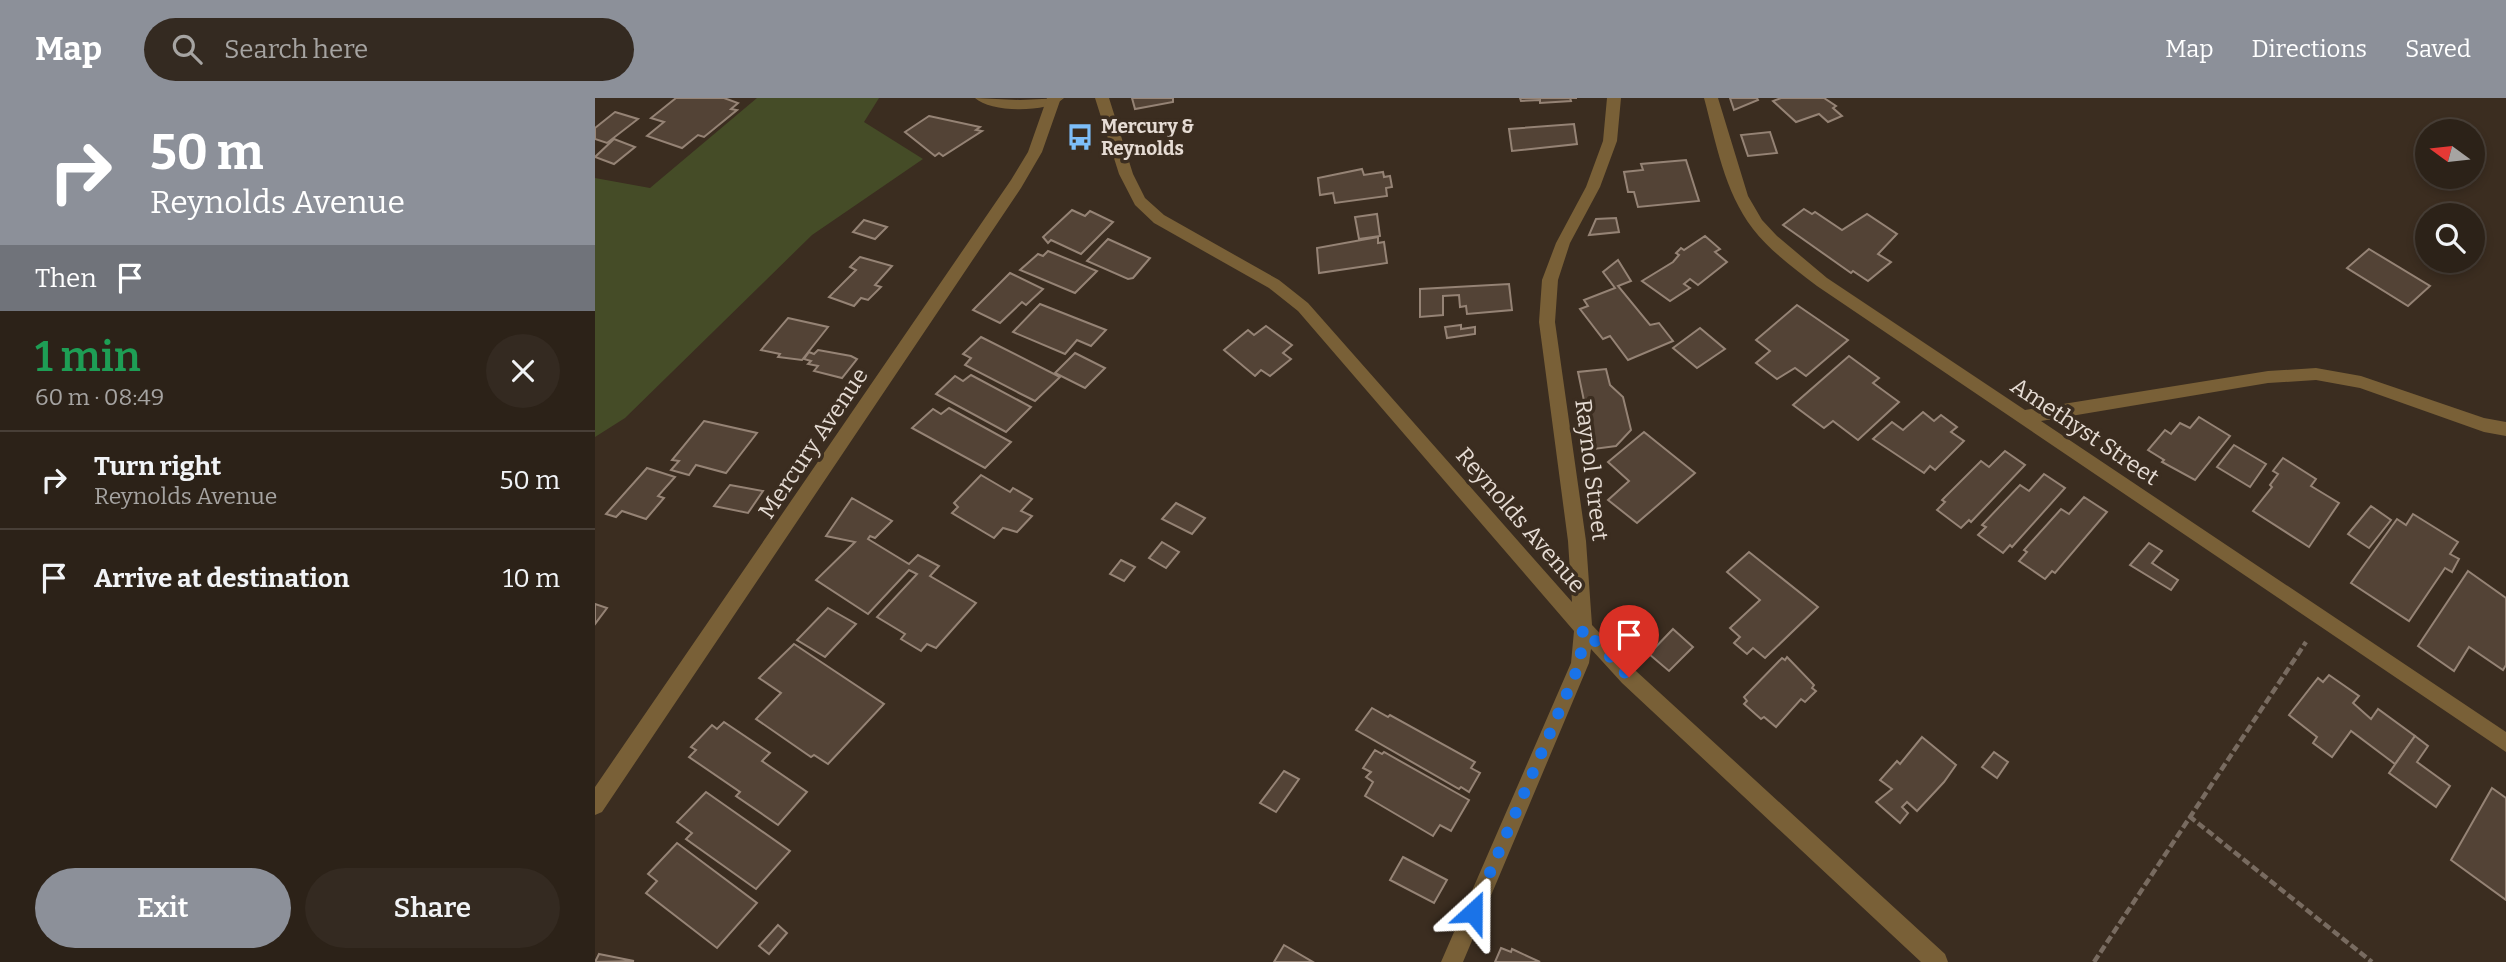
<!DOCTYPE html>
<meta charset="utf-8">
<style>
:root{--surface:#2c2218;--page:#342a21;--text:#f1f3f6;--muted:#a6a4a2;--line:#483f37;--accent:#8c9099}
body{margin:0;font-family:Bitter,serif;background:var(--page);color:var(--text);height:100vh;display:flex;flex-direction:column;font-size:26px;white-space:nowrap}
*{box-sizing:border-box;margin:0}
p{font-size:23px;color:var(--muted)}
.icon{flex:none;width:38px;height:38px;fill:none;stroke:currentColor;stroke-width:2;stroke-linecap:round;stroke-linejoin:round}
.map{position:relative;flex:1;overflow:hidden}
.drawer{display:flex;flex-direction:column;background:var(--surface);width:595px}
.drawer>*{flex:none}
.top-card{background:#8c9099;color:#fff;overflow:hidden}
.needle{width:46px;rotate:285deg}
.controls{position:absolute;left:1820px;top:21px;display:grid;gap:14px}
.controls a{display:grid;place-items:center;width:70px;height:70px;border-radius:50%;background:var(--surface);box-shadow:0 4px 10px #0003,0 0 0 2px var(--line);font-size:35px}
.pin{position:absolute;display:grid;place-items:center;width:60px;height:60px;color:#fff;margin:-72px -30px;border-radius:50% 50% 50% 0;rotate:-45deg;box-shadow:0 0 7px #0007}
.pin .icon{rotate:45deg}
.me{position:absolute;width:77px;margin:-38px;rotate:24deg;stroke-linejoin:round;filter:drop-shadow(0 0 5px #0008)}
.turn{display:flex;align-items:center;gap:24px;height:147px;padding:0 35px;font-size:32px}
.turn .icon{width:91px;height:91px;stroke-width:2.5}
.turn b{display:block;font-size:49px;line-height:60px}
.then{display:flex;align-items:center;height:66px;padding:0 35px;background:#0003;gap:14px;font-size:26px}
.round{display:grid;place-items:center;flex:none;width:74px;height:74px;border-radius:37px;background:var(--page)}
.headline{display:flex;align-items:center;justify-content:space-between;height:119px;padding:0 35px}
h1{font-size:42px;font-weight:600;line-height:52px;color:#1e9e55}
.action{display:flex;gap:14px;margin-top:auto;padding:14px 35px}
.action a{flex:1;height:80px;border-radius:42px;background:var(--accent);color:#fff;font-size:28px;font-weight:600;line-height:80px;text-align:center}
.action a+a{background:var(--page);color:var(--text)}
ul{padding:0;list-style:none}
li{display:flex;align-items:center;gap:21px;height:98px;padding:0 35px;border-top:2px solid var(--line)}
li div{flex:1}
li b{display:block;font-size:26px}
li em{font-style:normal}
header{display:flex;align-items:center;gap:42px;box-sizing:border-box;height:98px;padding:0 35px;background:var(--accent);color:#fff}
header strong{font-size:33px}
nav{display:flex;gap:38px;margin-inline-start:auto;font-size:24px}
.search{width:490px;height:63px;background:var(--page);display:flex;align-items:center;gap:18px;box-sizing:border-box;padding:0 24px;border-radius:38px;color:var(--muted);font-size:26px}
main{display:flex;flex:1;min-height:0}
.map>svg:first-child{display:block}
.green{fill:#454c27}
.building{fill:#534336;stroke:#958375;stroke-width:2}
.lines{fill:none;stroke-linecap:round;stroke-linejoin:round}
.path{stroke:#786b60;stroke-width:4.5;stroke-dasharray:8 3.5;stroke-linecap:butt}
.minor{fill:#796037;fill-rule:evenodd}
.tertiary{fill:#796037;fill-rule:evenodd}
.route{stroke:#1a73e8;stroke-width:12;stroke-dasharray:0 21.6}
.labels{text-anchor:middle;stroke-width:7;stroke-linejoin:round;paint-order:stroke}
.far-poi-label{font-size:19px;font-weight:bold;fill:#e6dcd4;stroke:#3b2d20;text-anchor:start}
.street-label{font-size:23px;fill:#e6dcd4;stroke:#3b2d20}
</style>
<header>
<strong>Map</strong>
<div class="search"><svg class="icon" aria-label="search" viewBox="0 0 24 24"><circle cx="10" cy="10" r="6"/><path d="M15 15l6 6"/></svg>Search here</div>
<nav><a>Map</a><a>Directions</a><a>Saved</a></nav>
</header>
<main>
<section class="drawer">
<div class="top-card">
<div class="turn"><svg class="icon" aria-label="right" viewBox="0 0 24 24"><path d="M7 20v-9h11M14 6l5 5-5 5"/></svg><div><b>50 m</b>Reynolds Avenue</div></div>
<div class="then">Then<svg class="icon" aria-label="arrive" viewBox="0 0 24 24"><path d="M6 21V4h12l-3 4 3 4H6"/></svg></div>
</div>
<div class="headline"><div><h1>1 min</h1><p>60 m · 08:49</p></div><a class="round"><svg class="icon" aria-label="close" viewBox="0 0 24 24"><path d="M6 6l12 12M18 6L6 18"/></svg></a></div>
<ul>
<li><svg class="icon" aria-label="right" viewBox="0 0 24 24"><path d="M7 20v-9h11M14 6l5 5-5 5"/></svg><div><b>Turn right</b><p>Reynolds Avenue</p></div><em>50 m</em></li>
<li><svg class="icon" aria-label="arrive" viewBox="0 0 24 24"><path d="M6 21V4h12l-3 4 3 4H6"/></svg><div><b>Arrive at destination</b></div><em>10 m</em></li>
</ul>
<div class="action"><a>Exit</a><a>Share</a></div>
</section>
<div class="map">
<svg width="1911" height="864" viewBox="0 0 1911 864">
<rect width="100%" height="100%" fill="#3b2d20"/>
<!-- green -->
<polygon class="green" points="162,0 284,0 269,24 328,61 217,137 30,320 0,339 0,80 55,90"/>
<!-- building -->
<g class="building">
<polygon points="81,0 129,0 143,5 136,11 142,12 109,39 103,37 87,50 52,38 69,24 56,20"/>
<polygon points="537,0 578,0 578,4 540,11"/>
<polygon points="925,0 982,0 975,0 976,3 945,5 945,2 926,3"/>
<polygon points="1135,0 1162,0 1163,2 1139,12"/>
<polygon points="1186,0 1229,0 1241,8 1238,10 1247,18 1233,24 1224,16 1201,24 1178,3"/>
<polygon points="20,14 43,21 12,45 0,41 0,30"/>
<polygon points="334,18 385,29 381,32 387,33 348,58 344,55 340,58 310,34"/>
<polygon points="979,26 982,46 917,53 914,31"/>
<polygon points="1175,34 1182,55 1153,58 1146,37"/>
<polygon points="19,41 40,49 19,66 0,59"/>
<polygon points="1091,62 1104,103 1043,109 1039,94 1033,94 1029,74 1048,72 1046,66"/>
<polygon points="767,71 769,77 788,74 789,79 795,78 797,89 791,90 792,98 740,105 738,95 725,97 723,80"/>
<polygon points="1209,111 1217,116 1220,114 1247,132 1272,116 1302,136 1283,156 1296,164 1273,183 1258,173 1256,175 1188,127"/>
<polygon points="477,112 490,118 495,113 518,124 486,156 456,142 453,145 448,139"/>
<polygon points="782,116 785,138 764,141 760,119"/>
<polygon points="1021,120 1024,134 994,137 1001,121"/>
<polygon points="269,122 292,129 280,141 258,134"/>
<polygon points="1110,138 1125,151 1120,154 1132,164 1103,187 1095,181 1089,186 1095,190 1075,203 1047,183 1078,164 1084,157 1081,155 1086,150 1089,152"/>
<polygon points="783,139 783,145 789,144 792,165 724,175 722,150"/>
<polygon points="513,141 555,160 538,180 533,181 492,163"/>
<polygon points="1774,151 1835,188 1813,208 1752,170"/>
<polygon points="453,153 502,173 480,195 425,172 443,156 448,158"/>
<polygon points="265,159 297,168 280,187 286,189 273,202 266,200 259,208 234,199 261,172 255,169"/>
<polygon points="1023,162 1036,183 1023,188 1055,227 1064,225 1078,243 1033,262 1015,238 1008,241 985,211 993,208 989,202 1020,190 1008,174"/>
<polygon points="415,175 448,191 431,207 427,204 405,225 378,212"/>
<polygon points="914,186 917,212 872,216 871,208 865,209 864,197 848,198 848,217 825,219 825,191"/>
<polygon points="445,206 511,232 496,248 482,242 470,256 418,234"/>
<polygon points="1202,207 1253,242 1211,278 1200,270 1182,281 1161,265 1175,253 1161,242"/>
<polygon points="193,220 233,229 207,262 183,259 185,256 166,252"/>
<polygon points="866,227 866,231 880,229 880,236 852,240 850,229"/>
<polygon points="671,228 697,247 688,255 696,261 675,278 666,272 660,278 629,252 653,232 659,237"/>
<polygon points="1105,230 1130,251 1102,270 1078,250"/>
<polygon points="386,239 465,279 440,303 424,295 370,267 376,260 368,256"/>
<polygon points="223,252 256,258 262,261 247,280 219,273 223,268 213,266 216,263 209,261 214,254 219,256"/>
<polygon points="480,255 510,270 490,290 460,275"/>
<polygon points="1254,258 1284,280 1278,285 1304,304 1263,342 1238,323 1229,330 1198,307"/>
<polygon points="1011,271 1015,287 1028,299 1036,332 1021,348 999,351 983,274"/>
<polygon points="376,277 436,309 411,334 341,296 360,278 368,283"/>
<polygon points="354,310 416,344 390,370 317,330 338,311 346,316"/>
<polygon points="1328,314 1339,323 1346,317 1362,329 1356,334 1369,343 1340,372 1335,368 1329,375 1278,341 1297,324 1308,332"/>
<polygon points="1604,319 1635,338 1600,382 1567,364 1569,362 1553,352 1570,332 1576,336 1585,325 1595,330"/>
<polygon points="109,323 162,335 131,375 101,367 94,377 76,372 84,363 77,362"/>
<polygon points="1049,334 1100,375 1042,425 1013,402 1034,383 1013,364"/>
<polygon points="1639,347 1671,366 1655,389 1622,369"/>
<polygon points="1410,353 1430,367 1376,424 1374,422 1366,430 1342,412 1350,404 1347,402 1386,363 1394,369"/>
<polygon points="1688,360 1721,381 1716,388 1744,405 1714,449 1658,413 1677,389 1675,387 1683,376 1678,373"/>
<polygon points="52,370 80,379 63,398 69,400 51,421 27,413 21,419 11,416"/>
<polygon points="1449,376 1470,390 1417,449 1415,447 1408,455 1383,437 1391,429 1387,427 1425,387 1434,393"/>
<polygon points="386,377 415,394 418,390 437,401 426,413 437,418 422,434 408,430 399,440 357,415 363,409 359,405"/>
<polygon points="135,387 168,393 153,415 119,408"/>
<polygon points="1489,399 1512,414 1460,475 1457,473 1450,481 1424,463 1432,454 1429,452 1466,411 1474,416"/>
<polygon points="257,400 297,423 280,440 275,438 273,441 314,466 323,457 344,468 335,478 381,505 341,550 332,546 326,553 306,541 310,536 282,519 322,476 314,472 273,516 221,482 260,444 231,438"/>
<polygon points="581,405 610,420 597,436 567,421"/>
<polygon points="1776,408 1796,422 1774,450 1753,436"/>
<polygon points="1818,416 1863,444 1855,456 1864,461 1857,474 1850,470 1814,523 1756,485 1802,421 1811,427"/>
<polygon points="567,444 584,454 571,470 554,460"/>
<polygon points="1554,445 1567,453 1557,465 1583,482 1576,492 1535,467"/>
<polygon points="1154,454 1223,509 1170,560 1158,550 1152,556 1139,545 1145,539 1135,530 1165,502 1132,474"/>
<polygon points="526,462 540,469 529,483 515,476"/>
<polygon points="1873,473 1911,500 1911,567 1908,572 1874,549 1859,573 1823,548"/>
<polygon points="0,506 12,510 0,526"/>
<polygon points="233,510 261,526 230,559 202,542"/>
<polygon points="1078,531 1098,549 1074,573 1054,556"/>
<polygon points="199,546 289,606 233,666 219,657 216,659 161,621 186,595 164,580"/>
<polygon points="1192,559 1219,587 1217,590 1221,593 1210,604 1206,601 1181,629 1169,619 1166,621 1149,606 1152,603 1149,599 1187,560 1190,562"/>
<polygon points="1734,577 1764,598 1758,605 1776,621 1783,611 1820,638 1800,666 1756,633 1737,659 1718,645 1722,639 1694,617 1723,580 1728,584"/>
<polygon points="777,610 793,619 795,617 880,664 876,670 885,675 874,694 866,689 864,691 761,632"/>
<polygon points="129,624 175,655 167,663 212,694 183,727 141,698 145,694 94,659 101,652 96,649 117,627 122,631"/>
<polygon points="1820,638 1833,648 1822,664 1855,688 1841,709 1794,675"/>
<polygon points="1327,639 1361,667 1349,684 1322,713 1312,704 1307,709 1313,715 1305,725 1281,704 1297,691 1285,682 1302,663 1305,666"/>
<polygon points="780,652 787,656 789,654 874,702 856,733 845,727 838,738 770,698 778,684 771,679 776,674 768,670"/>
<polygon points="1399,654 1413,664 1402,680 1387,669"/>
<polygon points="689,673 704,681 681,714 665,705"/>
<polygon points="1897,690 1911,700 1911,802 1856,762"/>
<polygon points="111,694 195,753 161,791 91,741 97,735 82,724"/>
<polygon points="82,745 162,805 122,850 51,795 62,783 53,776"/>
<polygon points="808,759 852,782 839,805 795,782"/>
<polygon points="183,827 192,835 174,856 164,848"/>
<polygon points="689,847 718,864 679,864"/>
<polygon points="906,850 916,854 917,851 945,864 900,864"/>
<polygon points="4,856 39,863 0,864"/>
</g>
<g class="lines">
<!-- path -->
<g class="path">
<polyline points="1594,718 1777,864"/>
<polyline points="1499,864 1711,544"/>
</g>
<!-- minor -->
<g class="minor">
<path d="M380,0L425,2L469,0C453,15 396,15 380,0Z"/>
<polygon points="500,0 514,0 538,76 550,100 569,117 684,182 713,205 977,504 973,443 944,224 947,182 961,145 991,89 1008,43 1012,0 1026,0 1022,43 1005,89 975,145 963,182 960,224 991,443 997,527 1041,573 1350,856 1353,864 1326,864 1027,585 996,551 994,565 868,864 846,864 976,565 979,533 703,213 674,190 559,125 540,107 524,76"/>
<path d="M1109,0H1123L1153,98L1167,122L1182,138L1232,180L1430,312L1673,273L1721,270L1766,278L1889,320L1911,324V338L1889,334L1765,290L1721,282L1673,285L1446,323L1911,634V654L1222,188C1199,170 1175,153 1158,131C1129,93 1121,44 1109,0Z"/>
</g>
<!-- tertiary -->
<polygon class="tertiary" points="452,0 466,0 447,54 426,90 7,714 0,717 0,689 416,82 433,54"/>
</g>
<g class="lines">
<!-- route -->
<polyline class="route" points="878,814 985,565 988,530 1034,579"/>
</g>
<!-- icons -->
<defs>
<symbol id="bus-bare" viewBox="-9 -9 18 18"><path d="M-5-6H5V4H4V6H2V4H-2V6H-4V4H-5ZM-3.5-4V0h7V-4ZM-3.5 1.2v1.5H-2V1.2ZM2 1.2v1.5H3.5V1.2Z" fill="#7dbef9" stroke="#3b2d20" stroke-width="2.5" paint-order="stroke"/></symbol>
</defs>
<g fill-rule="evenodd">
<use href="#bus-bare" x="466" y="20" width="38" height="38"/>
</g>
<g class="labels">
<!-- far-poi labels -->
<g class="far-poi-label">
<text x="506" y="35">Mercury &amp;<tspan x="506" dy="22">Reynolds</tspan></text>
</g>
<!-- street labels -->
<g class="street-label">
<text transform="translate(1490 333) rotate(34)" y="8">Amethyst Street</text>
<text transform="translate(218 345) rotate(-56)" y="8">Mercury Avenue</text>
<text transform="translate(997 372) rotate(83)" y="8">Raynol Street</text>
<text transform="translate(926 422) rotate(49)" y="8">Reynolds Avenue</text>
</g>
</g>
</svg>
<div class="controls">
<a><svg class="needle" viewBox="-14 -14 28 28"><path d="M0-13l5 13h-10z" fill="#e53935"/><path d="M0 13l5-13h-10z" fill="#a6a4a2"/></svg></a>
<a><svg class="icon" aria-label="search" viewBox="0 0 24 24"><circle cx="10" cy="10" r="6"/><path d="M15 15l6 6"/></svg></a>
</div>
<div class="pin" style="left:1034px;top:579px;background:#d93025"><svg class="icon" aria-label="arrive" viewBox="0 0 24 24"><path d="M6 21V4h12l-3 4 3 4H6"/></svg></div>
<svg class="me" style="left:878px;top:814px" viewBox="-20 -20 40 40"><path d="M0-17L14 15 0 8-14 15z" fill="#1a73e8" stroke="#fff" stroke-width="4"/></svg>
</div>
</main>
